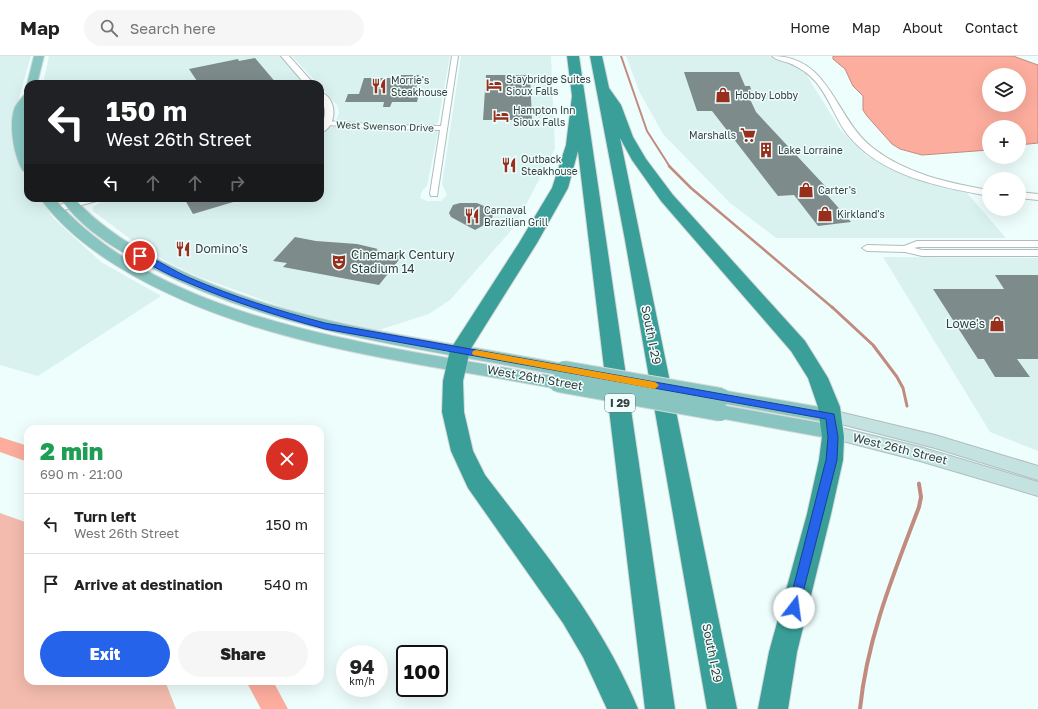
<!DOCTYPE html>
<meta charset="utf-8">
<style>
:root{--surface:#fff;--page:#f6f6f6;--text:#222;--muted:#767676;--line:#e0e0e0;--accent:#2563eb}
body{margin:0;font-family:"Golos Text",sans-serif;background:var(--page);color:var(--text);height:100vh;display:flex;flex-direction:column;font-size:15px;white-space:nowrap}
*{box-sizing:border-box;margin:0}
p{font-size:13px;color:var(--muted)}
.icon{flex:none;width:22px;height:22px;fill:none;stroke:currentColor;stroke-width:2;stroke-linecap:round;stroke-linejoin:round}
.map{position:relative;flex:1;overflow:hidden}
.side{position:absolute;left:24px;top:369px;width:300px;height:260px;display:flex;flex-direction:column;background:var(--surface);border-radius:12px;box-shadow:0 4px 16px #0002}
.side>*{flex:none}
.hud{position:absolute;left:24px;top:24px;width:300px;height:122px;border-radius:12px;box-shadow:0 4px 16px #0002;background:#202124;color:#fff;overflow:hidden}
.buttons{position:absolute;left:982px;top:12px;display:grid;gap:8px}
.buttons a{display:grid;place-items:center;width:44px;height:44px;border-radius:50%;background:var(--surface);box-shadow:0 4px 16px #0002;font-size:20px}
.speed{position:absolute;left:336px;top:589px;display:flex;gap:8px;font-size:20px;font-weight:700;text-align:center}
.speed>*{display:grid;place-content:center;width:52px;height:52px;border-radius:50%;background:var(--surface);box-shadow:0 4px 16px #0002;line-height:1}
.speed small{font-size:10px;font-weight:400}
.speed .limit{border:2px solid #111;border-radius:6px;background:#fff;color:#111}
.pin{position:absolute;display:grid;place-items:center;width:34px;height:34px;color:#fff;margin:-17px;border:2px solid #fff;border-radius:50%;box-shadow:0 1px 4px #0007}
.me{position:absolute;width:44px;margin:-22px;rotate:15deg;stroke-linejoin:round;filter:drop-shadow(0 0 3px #0008)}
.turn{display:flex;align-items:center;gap:14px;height:84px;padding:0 16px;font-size:18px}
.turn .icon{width:52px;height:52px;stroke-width:2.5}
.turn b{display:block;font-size:28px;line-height:34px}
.lanes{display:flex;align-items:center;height:38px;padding:0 16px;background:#0003;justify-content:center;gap:20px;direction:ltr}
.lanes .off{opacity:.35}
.round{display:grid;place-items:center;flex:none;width:42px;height:42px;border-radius:21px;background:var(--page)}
.summary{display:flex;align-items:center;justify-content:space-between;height:68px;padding:0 16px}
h1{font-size:24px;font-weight:800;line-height:30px;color:#1e9e55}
.primary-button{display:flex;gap:8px;margin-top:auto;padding:8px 16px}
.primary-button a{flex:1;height:46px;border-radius:24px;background:var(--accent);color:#fff;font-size:16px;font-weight:800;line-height:46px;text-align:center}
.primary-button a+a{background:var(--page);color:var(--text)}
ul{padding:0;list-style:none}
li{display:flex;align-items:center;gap:12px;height:60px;padding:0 16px;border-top:1px solid var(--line)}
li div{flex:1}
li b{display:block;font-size:15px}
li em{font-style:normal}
header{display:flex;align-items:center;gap:24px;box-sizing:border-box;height:56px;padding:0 20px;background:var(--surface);border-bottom:1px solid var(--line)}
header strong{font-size:19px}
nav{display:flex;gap:22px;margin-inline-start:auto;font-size:14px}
.search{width:280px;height:36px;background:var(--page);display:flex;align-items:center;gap:10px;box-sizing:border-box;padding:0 14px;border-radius:22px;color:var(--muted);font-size:15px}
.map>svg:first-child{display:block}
.built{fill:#d9f2f0}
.green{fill:#f3bbae}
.water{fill:#fdad9d;stroke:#c18b80;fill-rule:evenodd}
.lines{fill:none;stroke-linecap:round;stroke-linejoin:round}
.stream-far3{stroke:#c18b80;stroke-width:2}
.stream-far2{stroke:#c18b80;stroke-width:2.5}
.stream-far1{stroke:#c18b80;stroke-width:3}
.stream{stroke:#c18b80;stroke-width:4}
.river{fill:#fdad9d;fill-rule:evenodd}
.building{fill:#7d8b8a}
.minor-casing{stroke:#afbebc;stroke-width:2}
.tertiary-casing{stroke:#afbebc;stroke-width:2}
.secondary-casing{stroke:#afbebc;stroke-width:2}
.primary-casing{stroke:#d7d8d8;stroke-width:2}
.motorway-casing{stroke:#d7d8d8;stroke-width:2}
.minor{fill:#fff;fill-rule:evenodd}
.tertiary{fill:#fff;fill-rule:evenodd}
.secondary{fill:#c4e2e0;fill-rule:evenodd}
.primary{fill:#88c5c1;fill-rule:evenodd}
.motorway{fill:#399f98;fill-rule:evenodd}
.primary-bridge-casing{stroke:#d7d8d8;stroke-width:20;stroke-linecap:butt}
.primary-bridge{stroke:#88c5c1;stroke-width:18}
.route{fill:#2563eb;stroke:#184099}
.slow{fill:#f59e0b}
.labels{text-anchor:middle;stroke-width:3;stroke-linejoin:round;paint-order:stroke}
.far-poi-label{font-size:10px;fill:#363d3c;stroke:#eefefd;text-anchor:start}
.far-street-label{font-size:10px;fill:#363d3c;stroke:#eefefd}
.shield{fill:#eefefd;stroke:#6d7776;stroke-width:1}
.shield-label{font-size:11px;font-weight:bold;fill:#363d3c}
.poi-label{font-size:12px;fill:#363d3c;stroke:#eefefd;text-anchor:start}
.street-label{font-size:12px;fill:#363d3c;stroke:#eefefd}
</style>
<header>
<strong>Map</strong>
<div class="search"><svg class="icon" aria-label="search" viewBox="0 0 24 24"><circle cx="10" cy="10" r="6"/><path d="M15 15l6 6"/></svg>Search here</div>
<nav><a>Home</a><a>Map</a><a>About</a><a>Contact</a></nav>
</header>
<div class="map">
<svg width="1038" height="653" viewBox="0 0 1038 653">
<rect width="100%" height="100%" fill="#eefefd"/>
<!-- built -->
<g class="built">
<polygon points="0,0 31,0 16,52 23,114 28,123 28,142 40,142 53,162 101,206 161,240 38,320 0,309"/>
<polygon points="49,0 280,0 305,28 43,28"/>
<polygon points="292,0 450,0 438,67 432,70 384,69 336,64 339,57 337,49 320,30 320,28 318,28"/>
<polygon points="461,0 551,0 555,93 515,170 450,244 429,258 379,274 299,257 199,221 171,208 141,191 93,155 93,151 97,148 110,142 320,142 320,80 331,71 336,71 374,74 437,75 438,76 427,130 422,135 420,142 427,145 441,145 447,139 442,128"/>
<polygon points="626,0 769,0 786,5 806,18 840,73 851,85 867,100 915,123 967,137 1006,182 776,182 730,147 663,78 640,37"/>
<polygon points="883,201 1038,202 1038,395 990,376"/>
</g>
<!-- green -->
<polygon class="green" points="0,457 28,467 28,625 165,625 176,653 0,653"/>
<!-- water -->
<path class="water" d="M833,0H1013L1038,9V87L1019,89V71H989V94L922,99L900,93L892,88L867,60L863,54V40L853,30L845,13L833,3ZM989,19H1019V49H989Z"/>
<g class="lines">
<!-- stream-far3 -->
<polyline class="stream-far3" points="621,0 647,75 670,111"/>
<!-- stream-far2 -->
<polyline class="stream-far2" points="669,110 691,132 833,252"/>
<!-- stream-far1 -->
<g class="stream-far1">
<polyline points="832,251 873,289 897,321 903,332 907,350"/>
<polyline points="919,427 919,429"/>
</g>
<!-- stream -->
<path class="stream" d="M860,653C867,582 894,517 919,451L921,441L919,428"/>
<!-- river -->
<g class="river">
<polygon points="0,381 28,390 28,406 0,396"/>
<polygon points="246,625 273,625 288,653 261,653"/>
</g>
</g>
<!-- building -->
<g class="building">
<polygon points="255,2 277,28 199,28 189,13 238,3 239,5"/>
<polygon points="684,16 739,16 745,30 750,30 753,40 748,39 756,56 826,131 821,132 851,166 818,170 794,139 778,140 712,55 697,55"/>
<polygon points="401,19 419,19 415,37 419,37 417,46 392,46 390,51 383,51 384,46 345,46 348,38 359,38 364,22 401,22"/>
<polygon points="486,19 530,19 532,64 483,64"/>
<polygon points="184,142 240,142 240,144 193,158"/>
<polygon points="460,147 477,147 493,154 494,157 492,162 486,168 475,174 451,161 449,157 453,149"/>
<polygon points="295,181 316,185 357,188 378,193 376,194 402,200 379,229 283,211 287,207 273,205"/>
<polygon points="995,219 1038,219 1038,303 1017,303 1030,321 995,321 984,303 978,303 933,233 1004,233"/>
</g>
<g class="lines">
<defs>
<g id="minor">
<polygon points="452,0 458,0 437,140 431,140 430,138 440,74 387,73 327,69 323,67 327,65 387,69 441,70"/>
<polygon points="917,185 1038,185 1038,191 918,191 914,192 922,194 1038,194 1038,200 922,200 905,196 867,195 862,192 867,189 904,190"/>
</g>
<g id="tertiary">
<polygon points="281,0 289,0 314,28 305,28"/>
<path d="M772,0C831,0 834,62 873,92C906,118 949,127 989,134V140C940,131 880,120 847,78C835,62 829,41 816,26C808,17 799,11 789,7C783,5 776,4 772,0Z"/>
<path d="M320,36C338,41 338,72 320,77C320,69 324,66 325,58C326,50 320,45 320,36Z"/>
<polygon points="1019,136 1038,138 1038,144 1019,142"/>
<polygon points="84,142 101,142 100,144 56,156 51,153 52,151"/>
</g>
<g id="secondary">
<polygon points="831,354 935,379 1038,410 1038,424 935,392 825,364 823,360 825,356"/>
<polygon points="833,370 920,391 1038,426 1038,440 920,405 827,381 824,376 827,371"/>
</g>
<g id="primary">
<polygon points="34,0 44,0 37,28 28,28 28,30 27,28"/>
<path d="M28,38V49L24,66L28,94V116L23,115C14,101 8,67 15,51C17,47 21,43 24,39Z"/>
<path d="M40,142H54C166,272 399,291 558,321L564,322L567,327L564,332L558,333C411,305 246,290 117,210C88,192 60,170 40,142Z"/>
<path d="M60,142H74C102,173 136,193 173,211C295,271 432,282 564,308L570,310L573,314L570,318L564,320C425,292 284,279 156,214C121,197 83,175 60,142Z"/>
<polygon points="721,334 831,353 838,355 840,360 838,365 831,367 715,346 712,341 715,336"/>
<polygon points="720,349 833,369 840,371 843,376 840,381 833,383 713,361 711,356 713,351"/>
</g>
<g id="motorway">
<path d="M567,0H579L675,653H645L578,95L568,132L537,187L470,294L463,325L464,356L473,395L485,419C542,494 602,565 638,653H607L583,601L563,567L468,432L451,395L442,356L443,325L450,294L519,187L552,132L566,89L572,40Z"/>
<polygon points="590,0 602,0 609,32 621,49 633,81 646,103 673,139 805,285 828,322 840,351 844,381 843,404 831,458 797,596 788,653 758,653 769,596 807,458 819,404 822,381 818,351 808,322 791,295 661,145 632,104 620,82 737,653 707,653 625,184"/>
</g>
</defs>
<!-- minor casing -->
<use href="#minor" class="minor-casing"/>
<!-- tertiary casing -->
<use href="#tertiary" class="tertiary-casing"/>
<!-- secondary casing -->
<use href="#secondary" class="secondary-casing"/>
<!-- primary casing -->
<use href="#primary" class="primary-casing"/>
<!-- motorway casing -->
<use href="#motorway" class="motorway-casing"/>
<!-- minor -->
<use href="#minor" class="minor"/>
<!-- tertiary -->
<use href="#tertiary" class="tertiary"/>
<!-- secondary -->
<use href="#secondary" class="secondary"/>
<!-- primary -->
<use href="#primary" class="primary"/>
<!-- motorway -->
<use href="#motorway" class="motorway"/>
<defs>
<g id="primary-bridge">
<polyline points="564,314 721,341"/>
<polyline points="558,327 720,356"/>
</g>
</defs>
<!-- primary-bridge casing -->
<use href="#primary-bridge" class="primary-bridge-casing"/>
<!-- primary-bridge -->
<use href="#primary-bridge" class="primary-bridge"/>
</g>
<!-- route -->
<path class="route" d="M140,198C158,203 173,215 190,222C234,241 279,255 325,267L834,358L838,381L837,404L798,556L794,557L790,556L788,552L826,404L828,381L826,363L325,273C277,260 230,245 184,225C168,219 153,210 138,202V199Z"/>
<!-- slow -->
<polygon class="slow" points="476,294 655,326 659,329 655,333 473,299 472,297 473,295"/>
<!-- icons -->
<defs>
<symbol id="hotel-bare" viewBox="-9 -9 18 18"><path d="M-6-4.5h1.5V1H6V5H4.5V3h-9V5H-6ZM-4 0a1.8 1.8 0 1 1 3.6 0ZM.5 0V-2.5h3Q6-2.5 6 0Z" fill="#982f1d" stroke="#eefefd" stroke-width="2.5" paint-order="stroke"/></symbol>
<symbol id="restaurant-bare" viewBox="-9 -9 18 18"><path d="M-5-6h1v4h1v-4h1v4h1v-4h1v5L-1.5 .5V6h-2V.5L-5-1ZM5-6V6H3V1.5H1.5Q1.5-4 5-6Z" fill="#982f1d" stroke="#eefefd" stroke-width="2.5" paint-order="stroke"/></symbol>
<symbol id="shop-bare" viewBox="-9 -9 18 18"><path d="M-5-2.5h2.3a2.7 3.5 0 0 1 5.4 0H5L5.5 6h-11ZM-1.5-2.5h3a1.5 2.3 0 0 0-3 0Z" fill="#982f1d" stroke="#eefefd" stroke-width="2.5" paint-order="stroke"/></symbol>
<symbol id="supermarket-bare" viewBox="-9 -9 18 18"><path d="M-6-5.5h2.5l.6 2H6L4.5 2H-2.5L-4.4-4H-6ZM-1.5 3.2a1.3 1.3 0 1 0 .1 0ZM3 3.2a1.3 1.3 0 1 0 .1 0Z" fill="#982f1d" stroke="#eefefd" stroke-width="2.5" paint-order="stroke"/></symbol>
<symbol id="building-bare" viewBox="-9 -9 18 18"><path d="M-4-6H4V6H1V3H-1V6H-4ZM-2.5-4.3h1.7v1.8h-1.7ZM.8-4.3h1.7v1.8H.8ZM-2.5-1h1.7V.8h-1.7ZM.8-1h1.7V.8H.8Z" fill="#982f1d" stroke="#eefefd" stroke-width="2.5" paint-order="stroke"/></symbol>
<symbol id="theatre-bare" viewBox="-9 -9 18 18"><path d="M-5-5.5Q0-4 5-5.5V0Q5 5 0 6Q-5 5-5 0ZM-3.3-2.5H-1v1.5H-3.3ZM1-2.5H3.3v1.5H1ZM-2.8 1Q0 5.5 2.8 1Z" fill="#982f1d" stroke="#eefefd" stroke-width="2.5" paint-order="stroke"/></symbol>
</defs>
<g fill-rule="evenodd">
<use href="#hotel-bare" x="483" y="18" width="22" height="22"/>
<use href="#restaurant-bare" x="368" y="19" width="22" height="22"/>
<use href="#shop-bare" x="712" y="28" width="22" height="22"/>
<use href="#hotel-bare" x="490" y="49" width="22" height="22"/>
<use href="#supermarket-bare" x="737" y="68" width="22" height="22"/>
<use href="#building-bare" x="755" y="83" width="22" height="22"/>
<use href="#restaurant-bare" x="498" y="98" width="22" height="22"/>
<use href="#shop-bare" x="795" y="123" width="22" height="22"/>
<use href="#shop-bare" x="814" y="147" width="22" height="22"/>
<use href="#restaurant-bare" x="461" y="149" width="22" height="22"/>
<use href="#restaurant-bare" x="172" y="182" width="22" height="22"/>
<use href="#theatre-bare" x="328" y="195" width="22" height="22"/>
<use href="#shop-bare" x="986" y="257" width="22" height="22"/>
</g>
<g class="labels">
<!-- far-poi labels -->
<g class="far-poi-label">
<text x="506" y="27">Staybridge Suites<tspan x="506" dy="12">Sioux Falls</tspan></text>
<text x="391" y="28">Morrie's<tspan x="391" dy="12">Steakhouse</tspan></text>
<text x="735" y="43">Hobby Lobby</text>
<text x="513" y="58">Hampton Inn<tspan x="513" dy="12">Sioux Falls</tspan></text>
<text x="736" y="83" text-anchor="end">Marshalls</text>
<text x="778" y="98">Lake Lorraine</text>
<text x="521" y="107">Outback<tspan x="521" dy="12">Steakhouse</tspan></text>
<text x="818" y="138">Carter's</text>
<text x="484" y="158">Carnaval<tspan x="484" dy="12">Brazilian Grill</tspan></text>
<text x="837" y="162">Kirkland's</text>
</g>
<!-- far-street labels -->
<g class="far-street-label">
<text transform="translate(385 70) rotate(2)" y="4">West Swenson Drive</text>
</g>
<!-- shield labels -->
<rect class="shield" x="605" y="338" width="30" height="18" rx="3"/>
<g class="shield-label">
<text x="620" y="351">I 29</text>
</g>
<!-- poi labels -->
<g class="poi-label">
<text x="195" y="197">Domino's</text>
<text x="351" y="203">Cinemark Century<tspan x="351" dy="14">Stadium 14</tspan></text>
<text x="985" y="272" text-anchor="end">Lowe's</text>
</g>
<!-- street labels -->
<g class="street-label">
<text transform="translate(651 279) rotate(79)" y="4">South I-29</text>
<text transform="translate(535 322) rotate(10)" y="4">West 26th Street</text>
<text transform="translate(900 393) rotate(14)" y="4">West 26th Street</text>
<text transform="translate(712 597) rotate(79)" y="4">South I-29</text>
</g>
</g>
</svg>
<div class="buttons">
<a><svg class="icon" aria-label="layers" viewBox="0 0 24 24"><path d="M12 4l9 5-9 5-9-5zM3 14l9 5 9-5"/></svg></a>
<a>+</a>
<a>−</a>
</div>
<div class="speed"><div>94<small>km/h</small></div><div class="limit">100</div></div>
<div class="pin" style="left:140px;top:200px;background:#d93025"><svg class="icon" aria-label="arrive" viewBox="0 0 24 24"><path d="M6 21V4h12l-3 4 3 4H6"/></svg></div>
<svg class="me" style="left:794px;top:552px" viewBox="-20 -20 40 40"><circle r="19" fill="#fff"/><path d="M0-13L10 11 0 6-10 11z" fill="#2563eb"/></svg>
<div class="hud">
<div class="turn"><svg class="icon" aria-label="left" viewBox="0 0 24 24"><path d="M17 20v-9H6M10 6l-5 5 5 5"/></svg><div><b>150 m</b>West 26th Street</div></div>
<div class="lanes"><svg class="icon" aria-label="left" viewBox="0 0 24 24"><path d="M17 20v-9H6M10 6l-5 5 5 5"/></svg><svg class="icon off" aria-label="ahead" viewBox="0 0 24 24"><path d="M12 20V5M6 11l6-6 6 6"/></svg><svg class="icon off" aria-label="ahead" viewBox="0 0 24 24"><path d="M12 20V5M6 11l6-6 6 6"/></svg><svg class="icon off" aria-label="right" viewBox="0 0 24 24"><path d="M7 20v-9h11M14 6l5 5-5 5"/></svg></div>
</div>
<section class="side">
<div class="summary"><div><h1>2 min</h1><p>690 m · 21:00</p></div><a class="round" style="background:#d93025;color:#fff"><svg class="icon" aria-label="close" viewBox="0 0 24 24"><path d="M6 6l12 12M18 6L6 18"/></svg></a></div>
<ul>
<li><svg class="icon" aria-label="left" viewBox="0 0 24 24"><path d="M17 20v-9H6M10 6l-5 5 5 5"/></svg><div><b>Turn left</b><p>West 26th Street</p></div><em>150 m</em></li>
<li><svg class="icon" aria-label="arrive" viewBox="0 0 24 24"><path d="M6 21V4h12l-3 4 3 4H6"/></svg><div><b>Arrive at destination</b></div><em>540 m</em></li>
</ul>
<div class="primary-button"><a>Exit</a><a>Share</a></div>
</section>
</div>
